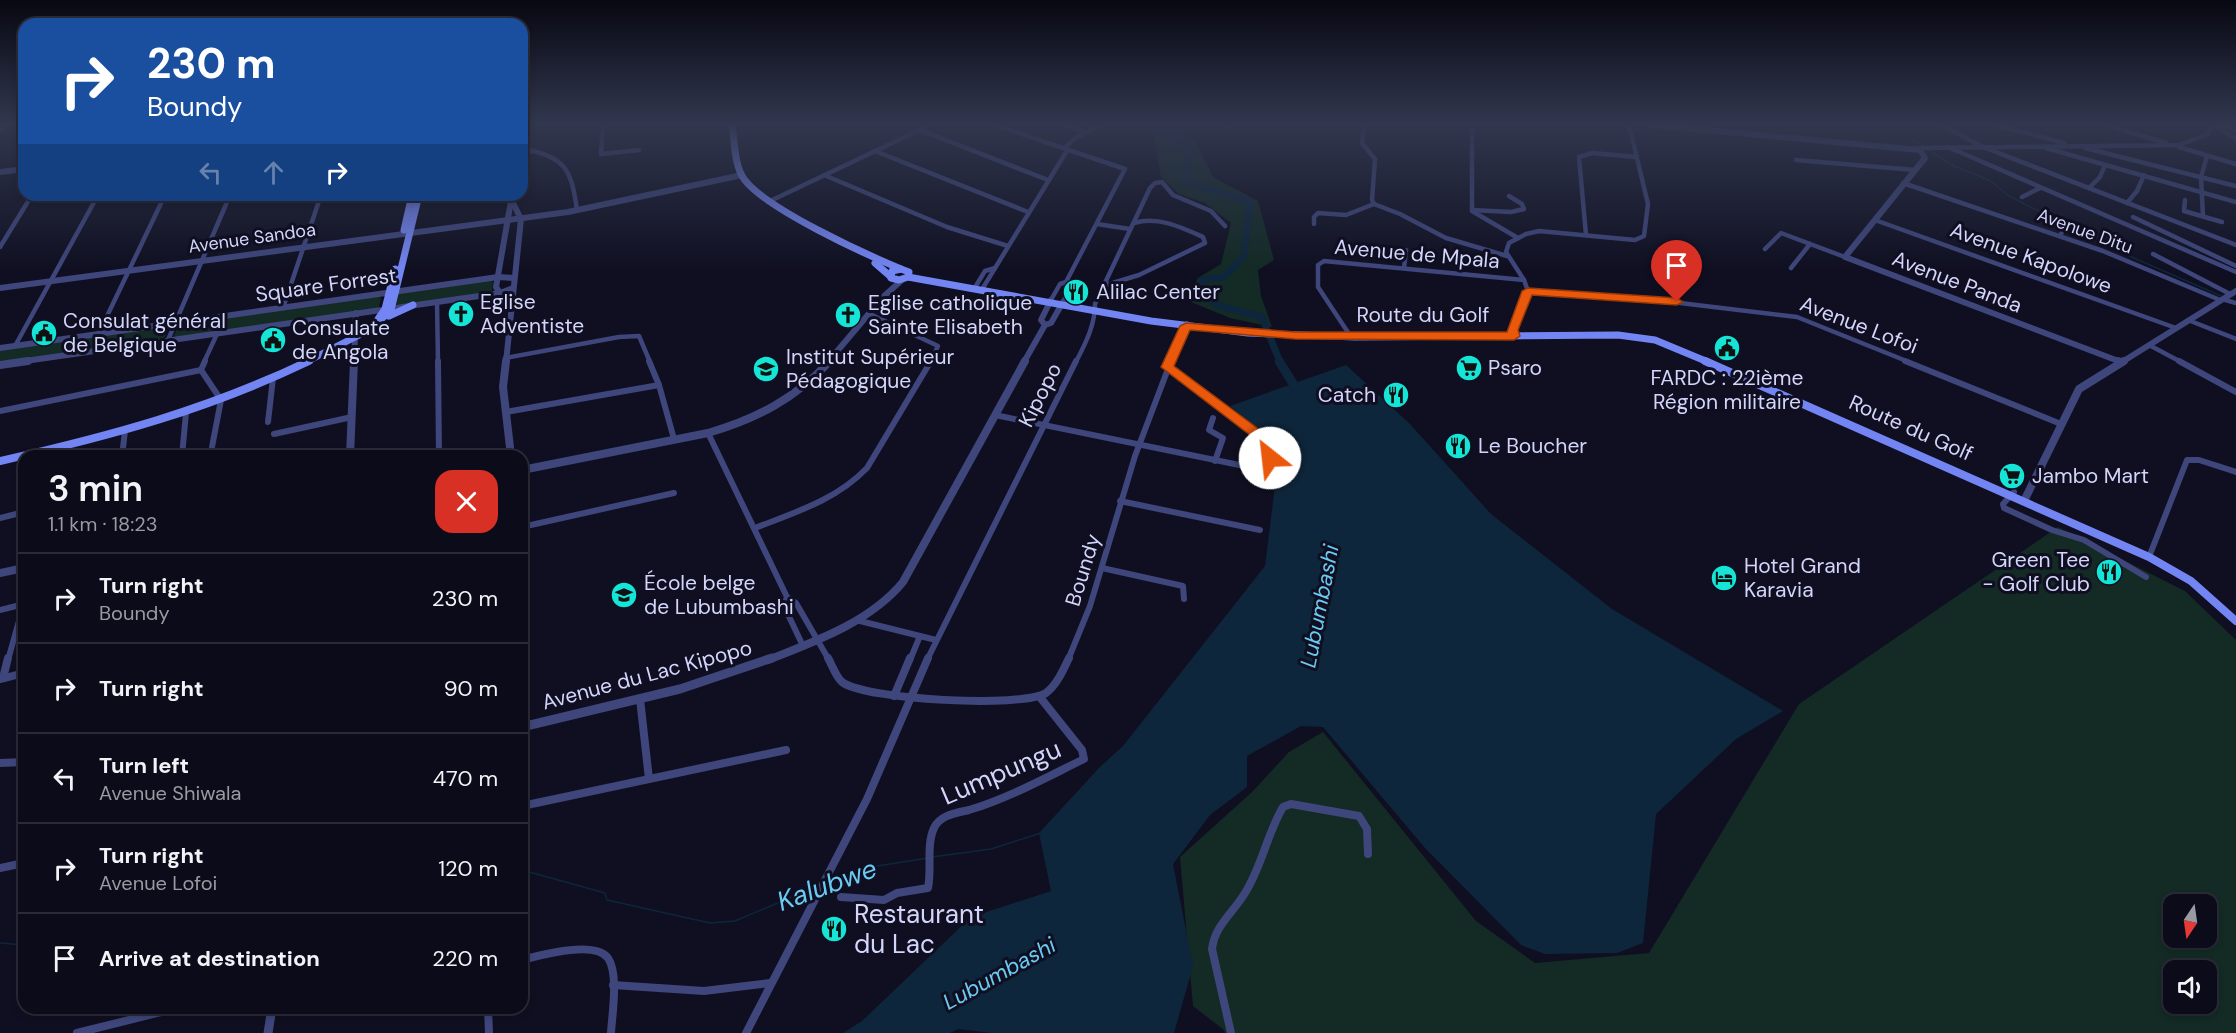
<!DOCTYPE html>
<meta charset="utf-8">
<style>
:root{--surface:#0b0b19;--page:#191926;--text:#f1f3f6;--muted:#9a9ba2;--line:#2b2b38}
body{margin:0;font-family:"DM Sans",sans-serif;background:var(--page);color:var(--text);height:100vh;display:flex;flex-direction:column;font-size:22px;white-space:nowrap}
*{box-sizing:border-box;margin:0}
p{font-size:20px;color:var(--muted)}
.icon{flex:none;width:33px;height:33px;fill:none;stroke:currentColor;stroke-width:2;stroke-linecap:round;stroke-linejoin:round}
.map{position:relative;flex:1;overflow:hidden}
.panel{position:absolute;left:18px;top:450px;width:510px;height:564px;display:flex;flex-direction:column;background:var(--surface);border-radius:18px;box-shadow:0 3px 9px #0003,0 0 0 2px var(--line)}
.panel>*{flex:none}
.top-card{position:absolute;left:18px;top:18px;width:510px;height:183px;border-radius:18px;box-shadow:0 3px 9px #0003,0 0 0 2px var(--line);background:#1a4fa0;color:#fff;overflow:hidden}
.needle{width:39px;rotate:193deg}
.controls{position:absolute;left:2163px;top:894px;display:grid;gap:12px}
.controls a{display:grid;place-items:center;width:54px;height:54px;border-radius:12px;background:var(--surface);box-shadow:0 3px 9px #0003,0 0 0 2px var(--line);font-size:30px}
.pin{position:absolute;display:grid;place-items:center;width:51px;height:51px;color:#fff;margin:-62px -26px;border-radius:50% 50% 50% 0;rotate:-45deg;box-shadow:0 0 6px #0007}
.pin .icon{rotate:45deg}
.me{position:absolute;width:66px;margin:-33px;rotate:331deg;stroke-linejoin:round;filter:drop-shadow(0 0 4px #0008)}
.turn{display:flex;align-items:center;gap:21px;height:126px;padding:0 30px;font-size:27px}
.turn .icon{width:78px;height:78px;stroke-width:2.5}
.turn b{display:block;font-size:42px;line-height:51px}
.lanes{display:flex;align-items:center;height:57px;padding:0 30px;background:#0003;justify-content:center;gap:30px;direction:ltr}
.lanes .off{opacity:.35}
.round{display:grid;place-items:center;flex:none;width:63px;height:63px;border-radius:18px;background:var(--page)}
.overview{display:flex;align-items:center;justify-content:space-between;height:102px;padding:0 30px}
h1{font-size:36px;font-weight:600;line-height:45px}
ul{padding:0;list-style:none}
li{display:flex;align-items:center;gap:18px;height:90px;padding:0 30px;border-top:2px solid var(--line)}
li div{flex:1}
li b{display:block;font-size:22px}
li em{font-style:normal}
.map>svg:first-child{display:block}
.green{fill:#132a25;fill-rule:evenodd}
.water{fill:#0e263b}
.lines{fill:none;stroke-linecap:round;stroke-linejoin:round}
.stream{stroke:#0e263b;stroke-width:1.5}
.river-far1{stroke:#0e263b;stroke-width:7}
.river{stroke:#0e263b;stroke-width:9}
.minor-far2{stroke:#3e467c;stroke-width:4.5}
.minor-far1{stroke:#3e467c;stroke-width:6}
.minor{stroke:#3e467c;stroke-width:8}
.tertiary-far2{stroke:#3e467c;stroke-width:6}
.tertiary-far1{stroke:#3e467c;stroke-width:8}
.tertiary{stroke:#3e467c;stroke-width:9}
.secondary-far1{stroke:#7385f2;stroke-width:7}
.secondary{stroke:#7385f2;stroke-width:8}
.route{fill:#ea580c;stroke:#983908;stroke-width:1.5}
.labels{text-anchor:middle;stroke-width:6;stroke-linejoin:round;paint-order:stroke}
.far-street-label{font-size:18px;fill:#d3d5fb;stroke:#0f0f21}
.street-label{font-size:21px;fill:#d3d5fb;stroke:#0f0f21}
.poi-label{font-size:21px;fill:#d3d5fb;stroke:#0f0f21;text-anchor:start}
.water-label{font-size:22px;font-style:italic;fill:#6acaf2;stroke:#0f0f21}
.near-street-label{font-size:26px;fill:#d3d5fb;stroke:#0f0f21}
.near-poi-label{font-size:26px;fill:#d3d5fb;stroke:#0f0f21;text-anchor:start}
.near-water-label{font-size:27px;font-style:italic;fill:#6acaf2;stroke:#0f0f21}
</style>
<div class="map">
<svg width="2236" height="1033" viewBox="0 0 2236 1033">
<rect width="100%" height="100%" fill="#0f0f21"/>
<!-- green -->
<g class="green">
<polygon points="1136,125 1174,125 1196,142 1213,177 1258,201 1274,260 1258,270 1261,296 1272,327 1230,318 1186,300 1198,278 1221,264 1231,223 1205,203 1179,194 1161,177 1153,132"/>
<polygon points="488,280 493,282 492,291 487,293 400,305 396,304 398,294 403,292"/>
<polygon points="377,296 381,298 379,307 374,310 177,337 174,336 178,326 183,324"/>
<polygon points="163,326 168,328 165,337 159,340 0,363 0,350"/>
<path d="M2058,527L2185,591L2236,640V1033H1225L1224,1030L1193,1006L1180,857L1252,792L1289,752L1323,732L1476,921L1535,963L1649,953L1799,704ZM2174,904H2206V938H2174ZM2174,970H2206V1004H2174Z"/>
</g>
<!-- water -->
<polygon class="water" points="1346,365 1410,424 1491,514 1612,609 1783,711 1736,739 1656,814 1643,943 1617,953 1545,954 1521,945 1425,848 1323,727 1301,726 1247,756 1247,787 1210,815 1173,864 1193,966 1174,1033 992,1033 958,1029 950,1033 843,1033 862,1021 971,917 1051,891 1039,833 1099,768 1123,746 1265,566 1280,446 1230,406"/>
<g class="lines">
<!-- stream -->
<g class="stream">
<polyline points="1891,125 1923,146"/>
<polyline points="1927,149 1954,166 1989,180 2009,196 2060,222 2096,236 2125,254 2221,296"/>
<polyline points="932,857 991,849 1041,833"/>
<polyline points="522,870 605,893 607,900 710,923 735,921 818,886"/>
<polyline points="828,882 877,866 928,858"/>
<polyline points="0,943 24,945"/>
</g>
<!-- river-far1 -->
<polyline class="river-far1" points="1161,125 1190,150 1184,182 1250,201 1244,256 1224,277 1203,280 1196,289 1219,306 1262,317 1280,362"/>
<!-- river -->
<polyline class="river" points="1279,361 1299,393"/>
<!-- minor-far2 -->
<g class="minor-far2">
<polyline points="603,125 601,154 639,150"/>
<polyline points="995,125 1125,169 1066,282 1060,284 1051,300"/>
<polyline points="1064,125 1086,132"/>
<polyline points="1225,125 1227,128"/>
<polyline points="1364,125 1362,143 1375,159 1372,200 1374,204"/>
<polyline points="1472,125 1472,211 1518,238"/>
<polyline points="1942,125 1983,147 2236,245"/>
<polyline points="1995,125 2064,143"/>
<polyline points="2106,125 2166,143"/>
<polyline points="2214,125 2236,139"/>
<polyline points="2221,125 2236,130"/>
<polyline points="920,130 1048,180"/>
<polyline points="0,131 4,125"/>
<polyline points="1948,147 2236,272"/>
<polyline points="2179,147 2236,164"/>
<path d="M522,148C565,158 571,167 577,210"/>
<polyline points="1065,148 1075,138 1101,125"/>
<polyline points="1915,148 2179,145 2208,134 2213,125"/>
<polyline points="2046,148 2236,202"/>
<polyline points="2085,148 2236,186"/>
<polyline points="875,151 1028,212"/>
<polyline points="522,154 533,151"/>
<polyline points="1796,160 1915,170"/>
<polyline points="824,175 947,227 1008,246"/>
<polyline points="1903,183 2103,251 2220,300"/>
<polyline points="2089,188 2100,177 2105,165"/>
<polyline points="2022,197 2040,188"/>
<polyline points="2185,200 2184,211 2222,222"/>
<polyline points="768,202 930,125"/>
<polyline points="2127,203 2137,191 2144,175"/>
<polyline points="1374,204 1400,214 1446,238 1507,256"/>
<polyline points="1472,210 1511,212 1524,209 1522,204 1509,196"/>
<polyline points="2203,216 2201,177 2207,156"/>
<polyline points="2133,217 2236,266"/>
<polyline points="1875,220 2176,328"/>
<polyline points="1097,224 1130,229"/>
<polyline points="1314,224 1314,217 1318,213 1346,215 1374,204"/>
<polyline points="1586,235 1579,157 1592,153 1637,157"/>
<polyline points="2060,236 2065,226 2064,222"/>
<polyline points="0,247 32,195"/>
<polyline points="1765,249 1781,233 1845,257"/>
<polyline points="2153,254 2230,294"/>
<polyline points="1404,268 1406,250"/>
<polyline points="1791,268 1810,244"/>
<path d="M1106,285L1139,275L1205,243L1203,237C1181,227 1158,216 1134,223"/>
<polyline points="974,289 985,271 995,268"/>
<polyline points="981,291 1068,149"/>
<polyline points="1528,291 1630,297 1797,317 1909,362"/>
<polyline points="2222,299 2236,303"/>
<polyline points="437,302 438,362"/>
<polyline points="1063,302 1071,286 1066,282"/>
<polyline points="283,308 321,195"/>
<polyline points="870,314 938,346 930,362"/>
<polyline points="2188,320 2236,339"/>
<polyline points="98,335 165,195"/>
<polyline points="1514,336 1513,330 1528,291 1524,280 1506,252 1509,243 1526,234 1539,231 1635,240 1644,236 1648,204 1629,125"/>
<polyline points="1351,337 1318,287 1318,265 1324,261 1524,280"/>
<polyline points="168,340 230,195"/>
<polyline points="2149,345 2181,362"/>
<polyline points="15,346 98,195"/>
<polyline points="505,358 619,337 639,336 650,362"/>
<polyline points="204,362 217,334"/>
<path d="M1076,362C1085,344 1095,326 1095,304L1150,188L1155,183L1162,182L1173,195L1211,211L1225,226"/>
<polyline points="1170,362 1187,323"/>
</g>
<!-- minor-far1 -->
<g class="minor-far1">
<polyline points="205,361 201,370 221,400 212,447"/>
<polyline points="438,361 439,456"/>
<polyline points="649,361 659,385 674,439"/>
<polyline points="1905,361 2061,424"/>
<polyline points="2179,361 2236,392"/>
<polyline points="0,411 201,370"/>
<polyline points="506,412 659,385"/>
<polyline points="995,415 1254,468 1267,463 1270,448 1264,439 1167,367"/>
<polyline points="1213,418 1209,430 1223,438 1215,461"/>
<polyline points="268,422 273,378"/>
<polyline points="708,433 787,597 796,603 829,660"/>
<polyline points="274,434 352,417"/>
<polyline points="122,456 125,431"/>
<polyline points="182,456 186,413"/>
<polyline points="2014,492 2003,504 2004,508 2052,530 2084,540 2146,577"/>
<polyline points="1120,501 1260,530"/>
<polyline points="0,518 24,512"/>
<polyline points="522,527 674,493"/>
<path d="M755,528C796,512 836,500 867,468L931,361"/>
<polyline points="2149,557 2187,460 2199,460 2236,472"/>
<polyline points="522,558 522,636"/>
<polyline points="1102,568 1183,586 1184,599"/>
<polyline points="787,597 784,606 803,646"/>
<polyline points="0,610 24,604"/>
<polyline points="856,620 936,640"/>
<polyline points="8,660 24,603"/>
<polyline points="910,660 920,636"/>
<polyline points="927,660 1076,361"/>
<polyline points="1068,660 1090,606 1135,456 1171,361"/>
</g>
<!-- minor -->
<g class="minor">
<path d="M828,658C832,665 836,677 842,682C865,700 1022,708 1046,693C1057,685 1063,670 1069,658"/>
<polyline points="3,678 8,658"/>
<polyline points="1,679 24,673"/>
<polyline points="894,696 910,658"/>
<polyline points="640,699 649,779"/>
<polyline points="0,763 24,762"/>
<polyline points="522,806 786,750"/>
<polyline points="0,868 24,863"/>
<path d="M841,897L884,900L897,893L928,888C932,869 926,845 934,828C940,815 956,813 969,810C1009,798 1047,777 1084,759L1082,750L1039,696"/>
<path d="M522,960C540,955 595,940 608,958C619,974 612,1015 611,1033"/>
<polyline points="613,985 704,991 770,983"/>
<polyline points="488,1008 489,1033"/>
<polyline points="77,1033 177,1008"/>
<polyline points="746,1033 867,799 928,658"/>
<path d="M1231,1033L1212,949C1215,925 1233,913 1245,893C1262,866 1267,834 1283,807L1291,804L1359,816L1367,829L1368,854"/>
</g>
<!-- tertiary-far2 -->
<g class="tertiary-far2">
<polyline points="1650,125 1920,150 1925,158 1845,257 2121,362"/>
<polyline points="0,172 24,169"/>
<polyline points="511,199 521,219"/>
<polyline points="0,288 568,212 742,175"/>
<polyline points="500,293 496,287 512,195"/>
<polyline points="1045,325 1041,320 1051,300"/>
<polyline points="0,348 498,277 514,278"/>
<polyline points="18,362 500,293 513,288"/>
<polyline points="354,362 356,313"/>
<polyline points="506,362 521,219"/>
<polyline points="828,362 883,297 902,280"/>
<polyline points="1024,362 1045,325 1051,323 1063,302"/>
<polyline points="2122,362 2236,291"/>
</g>
<!-- tertiary-far1 -->
<g class="tertiary-far1">
<polyline points="506,361 503,387 511,456"/>
<polyline points="2118,361 2121,362"/>
<polyline points="0,365 28,361"/>
<polyline points="350,456 354,361"/>
<path d="M522,470L708,433C756,419 795,399 830,361"/>
<polyline points="2024,501 2079,389 2124,361"/>
<polyline points="0,573 24,568"/>
<path d="M768,660C816,641 870,622 903,582L1025,361"/>
</g>
<!-- tertiary -->
<g class="tertiary">
<polyline points="522,727 680,689 772,658"/>
<polyline points="268,1033 272,1008"/>
</g>
<!-- secondary-far1 -->
<g class="secondary-far1">
<path d="M732,125C735,142 734,165 744,179C766,209 865,254 901,269"/>
<polyline points="404,230 412,195"/>
<polyline points="875,263 890,276"/>
<polygon points="901,269 909,272 908,277 899,280 891,278 892,271"/>
<polyline points="908,277 1151,321 1248,333 1355,337 1618,335 1655,340 1708,362"/>
<polyline points="389,316 413,305"/>
<polyline points="378,319 385,309 395,269"/>
<polyline points="306,362 371,329 391,310 419,195"/>
</g>
<!-- secondary -->
<g class="secondary">
<polyline points="1705,361 2149,557 2191,581 2236,621"/>
<path d="M0,461C110,436 207,410 309,361"/>
</g>
</g>
<!-- sky -->
<linearGradient id="sky" x2="0" y2="1"><stop stop-color="#080812"/><stop offset="0.46" stop-color="#31374e"/><stop offset="1" stop-color="#31374e" stop-opacity="0"/></linearGradient>
<rect width="2236" height="270" fill="url(#sky)"/>
<!-- route -->
<polygon class="route" points="1528,288 1677,298 1683,302 1677,305 1532,295 1518,330 1520,336 1514,340 1295,339 1190,330 1174,366 1268,436 1276,447 1276,458 1270,462 1263,458 1263,448 1259,442 1161,367 1180,326 1186,323 1295,332 1507,332 1522,291"/>
<!-- icons -->
<defs>
<symbol id="restaurant-disc" viewBox="-11 -11 22 22"><circle r="9.5" fill="#14e5d7" stroke="#0f0f21"/><path d="M-5-6h1v4h1v-4h1v4h1v-4h1v5L-1.5 .5V6h-2V.5L-5-1ZM5-6V6H3V1.5H1.5Q1.5-4 5-6Z" fill="#111"/></symbol>
<symbol id="church-disc" viewBox="-11 -11 22 22"><circle r="9.5" fill="#14e5d7" stroke="#0f0f21"/><path d="M-1.2-6h2.4v3.5h3.3v2.4h-3.3V6h-2.4V-.1h-3.3v-2.4h3.3Z" fill="#111"/></symbol>
<symbol id="civic-disc" viewBox="-11 -11 22 22"><circle r="9.5" fill="#14e5d7" stroke="#0f0f21"/><path d="M-.6-6.5H3V-4.5H.6V-3L4-1V1h2V6H-6V1h2V-1L-.6-3ZM-1.2 2.5V6h2.4V2.5Z" fill="#111"/></symbol>
<symbol id="supermarket-disc" viewBox="-11 -11 22 22"><circle r="9.5" fill="#14e5d7" stroke="#0f0f21"/><path d="M-6-5.5h2.5l.6 2H6L4.5 2H-2.5L-4.4-4H-6ZM-1.5 3.2a1.3 1.3 0 1 0 .1 0ZM3 3.2a1.3 1.3 0 1 0 .1 0Z" fill="#111"/></symbol>
<symbol id="university-disc" viewBox="-11 -11 22 22"><circle r="9.5" fill="#14e5d7" stroke="#0f0f21"/><path d="M0-5L7-2L0 1L-7-2ZM-4 1L0 2.5L4 1V4Q0 6-4 4Z" fill="#111"/></symbol>
<symbol id="hotel-disc" viewBox="-11 -11 22 22"><circle r="9.5" fill="#14e5d7" stroke="#0f0f21"/><path d="M-6-4.5h1.5V1H6V5H4.5V3h-9V5H-6ZM-4 0a1.8 1.8 0 1 1 3.6 0ZM.5 0V-2.5h3Q6-2.5 6 0Z" fill="#111"/></symbol>
<symbol id="school-disc" viewBox="-11 -11 22 22"><circle r="9.5" fill="#14e5d7" stroke="#0f0f21"/><path d="M0-5L7-2L0 1L-7-2ZM-4 1L0 2.5L4 1V4Q0 6-4 4Z" fill="#111"/></symbol>
</defs>
<g fill-rule="evenodd">
<use href="#restaurant-disc" x="1061" y="277" width="30" height="30"/>
<use href="#church-disc" x="446" y="299" width="30" height="30"/>
<use href="#church-disc" x="833" y="300" width="30" height="30"/>
<use href="#civic-disc" x="29" y="318" width="30" height="30"/>
<use href="#civic-disc" x="258" y="325" width="30" height="30"/>
<use href="#civic-disc" x="1712" y="333" width="30" height="30"/>
<use href="#supermarket-disc" x="1454" y="353" width="30" height="30"/>
<use href="#university-disc" x="751" y="354" width="30" height="30"/>
<use href="#restaurant-disc" x="1381" y="380" width="30" height="30"/>
<use href="#restaurant-disc" x="1443" y="431" width="30" height="30"/>
<use href="#supermarket-disc" x="1997" y="461" width="30" height="30"/>
<use href="#restaurant-disc" x="2094" y="557" width="30" height="30"/>
<use href="#hotel-disc" x="1709" y="563" width="30" height="30"/>
<use href="#school-disc" x="609" y="580" width="30" height="30"/>
<use href="#restaurant-disc" x="819" y="914" width="30" height="30"/>
</g>
<g class="labels">
<!-- far-street labels -->
<g class="far-street-label">
<text transform="translate(2085 231) rotate(20)" y="6">Avenue Ditu</text>
<text transform="translate(252 238) rotate(-8)" y="6">Avenue Sandoa</text>
</g>
<!-- street labels -->
<g class="street-label">
<text transform="translate(1417 254) rotate(5)" y="7">Avenue de Mpala</text>
<text transform="translate(2031 258) rotate(20)" y="7">Avenue Kapolowe</text>
<text transform="translate(1957 282) rotate(21)" y="7">Avenue Panda</text>
<text transform="translate(326 285) rotate(-8)" y="7">Square Forrest</text>
<text x="1423" y="322">Route du Golf</text>
<text transform="translate(1859 325) rotate(21)" y="7">Avenue Lofoi</text>
<text transform="translate(1040 395) rotate(-63)" y="7">Kipopo</text>
<text transform="translate(1911 428) rotate(24)" y="7">Route du Golf</text>
<text transform="translate(1083 570) rotate(-73)" y="7">Boundy</text>
<text transform="translate(647 675) rotate(-15)" y="7">Avenue du Lac Kipopo</text>
</g>
<!-- poi labels -->
<g class="poi-label">
<text x="1096" y="299">Alilac Center</text>
<text x="480" y="309">Eglise<tspan x="480" dy="24">Adventiste</tspan></text>
<text x="868" y="310">Eglise catholique<tspan x="868" dy="24">Sainte Elisabeth</tspan></text>
<text x="63" y="328">Consulat général<tspan x="63" dy="24">de Belgique</tspan></text>
<text x="292" y="335">Consulate<tspan x="292" dy="24">de Angola</tspan></text>
<text x="786" y="364">Institut Supérieur<tspan x="786" dy="24">Pédagogique</tspan></text>
<text x="1488" y="375">Psaro</text>
<text x="1727" y="385" text-anchor="middle">FARDC : 22ième<tspan x="1727" dy="24">Région militaire</tspan></text>
<text x="1376" y="402" text-anchor="end">Catch</text>
<text x="1478" y="453">Le Boucher</text>
<text x="2032" y="483">Jambo Mart</text>
<text x="2090" y="567" text-anchor="end">Green Tee<tspan x="2090" dy="24">- Golf Club</tspan></text>
<text x="1744" y="573">Hotel Grand<tspan x="1744" dy="24">Karavia</tspan></text>
<text x="644" y="590">École belge<tspan x="644" dy="24">de Lubumbashi</tspan></text>
</g>
<!-- water labels -->
<g class="water-label">
<text transform="translate(1319 606) rotate(-79)" y="8">Lubumbashi</text>
<text transform="translate(999 973) rotate(-29)" y="8">Lubumbashi</text>
</g>
<!-- near-street labels -->
<g class="near-street-label">
<text transform="translate(1001 772) rotate(-23)" y="9">Lumpungu</text>
</g>
<!-- near-poi labels -->
<g class="near-poi-label">
<text x="854" y="923">Restaurant<tspan x="854" dy="30">du Lac</tspan></text>
</g>
<!-- near-water labels -->
<g class="near-water-label">
<text transform="translate(827 885) rotate(-20)" y="9">Kalubwe</text>
</g>
</g>
</svg>
<div class="controls">
<a><svg class="needle" viewBox="-14 -14 28 28"><path d="M0-13l5 13h-10z" fill="#e53935"/><path d="M0 13l5-13h-10z" fill="#9a9ba2"/></svg></a>
<a><svg class="icon" aria-label="sound" viewBox="0 0 24 24"><path d="M4 9h4l5-4v14l-5-4H4zM17 9q2 3 0 6"/></svg></a>
</div>
<div class="pin" style="left:1677px;top:302px;background:#d93025"><svg class="icon" aria-label="arrive" viewBox="0 0 24 24"><path d="M6 21V4h12l-3 4 3 4H6"/></svg></div>
<svg class="me" style="left:1270px;top:458px" viewBox="-20 -20 40 40"><circle r="19" fill="#fff"/><path d="M0-13L10 11 0 6-10 11z" fill="#ea580c"/></svg>
<div class="top-card">
<div class="turn"><svg class="icon" aria-label="right" viewBox="0 0 24 24"><path d="M7 20v-9h11M14 6l5 5-5 5"/></svg><div><b>230 m</b>Boundy</div></div>
<div class="lanes"><svg class="icon off" aria-label="left" viewBox="0 0 24 24"><path d="M17 20v-9H6M10 6l-5 5 5 5"/></svg><svg class="icon off" aria-label="ahead" viewBox="0 0 24 24"><path d="M12 20V5M6 11l6-6 6 6"/></svg><svg class="icon" aria-label="right" viewBox="0 0 24 24"><path d="M7 20v-9h11M14 6l5 5-5 5"/></svg></div>
</div>
<section class="panel">
<div class="overview"><div><h1>3 min</h1><p>1.1 km · 18:23</p></div><a class="round" style="background:#d93025;color:#fff"><svg class="icon" aria-label="close" viewBox="0 0 24 24"><path d="M6 6l12 12M18 6L6 18"/></svg></a></div>
<ul>
<li><svg class="icon" aria-label="right" viewBox="0 0 24 24"><path d="M7 20v-9h11M14 6l5 5-5 5"/></svg><div><b>Turn right</b><p>Boundy</p></div><em>230 m</em></li>
<li><svg class="icon" aria-label="right" viewBox="0 0 24 24"><path d="M7 20v-9h11M14 6l5 5-5 5"/></svg><div><b>Turn right</b></div><em>90 m</em></li>
<li><svg class="icon" aria-label="left" viewBox="0 0 24 24"><path d="M17 20v-9H6M10 6l-5 5 5 5"/></svg><div><b>Turn left</b><p>Avenue Shiwala</p></div><em>470 m</em></li>
<li><svg class="icon" aria-label="right" viewBox="0 0 24 24"><path d="M7 20v-9h11M14 6l5 5-5 5"/></svg><div><b>Turn right</b><p>Avenue Lofoi</p></div><em>120 m</em></li>
<li><svg class="icon" aria-label="arrive" viewBox="0 0 24 24"><path d="M6 21V4h12l-3 4 3 4H6"/></svg><div><b>Arrive at destination</b></div><em>220 m</em></li>
</ul>
</section>
</div>
